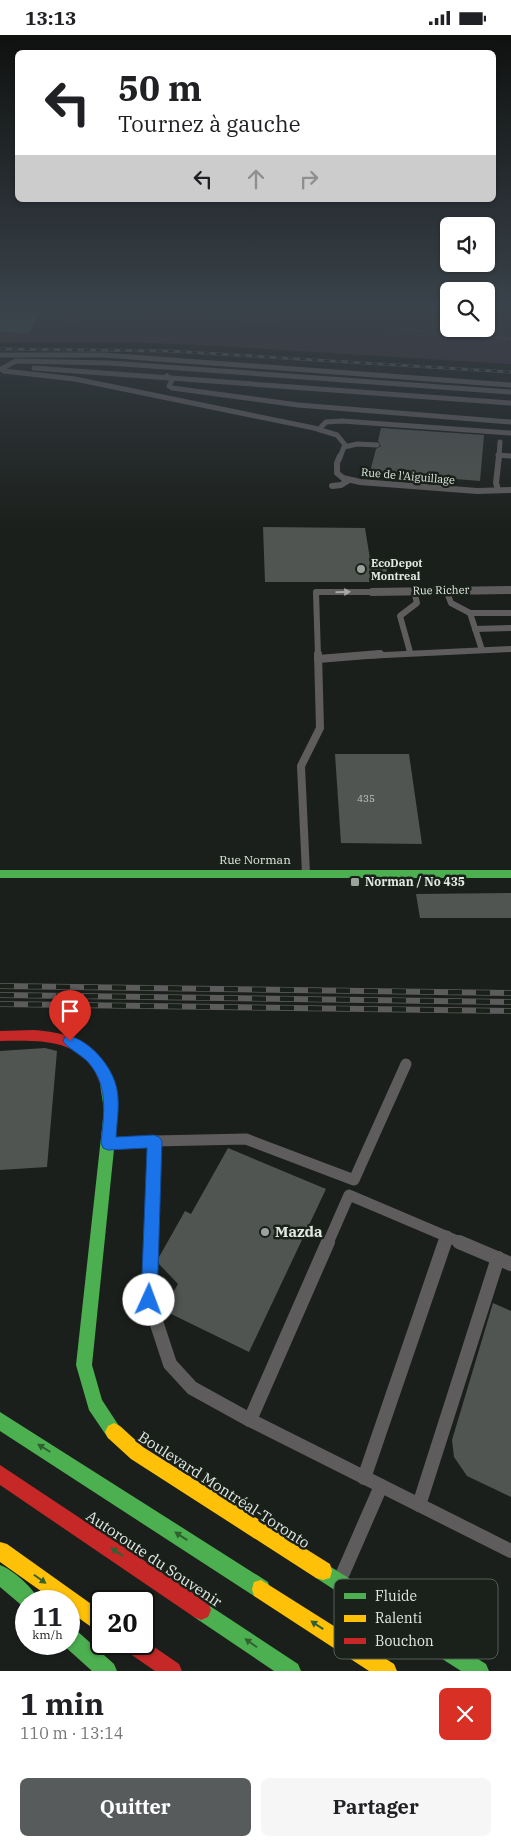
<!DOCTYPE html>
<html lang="fr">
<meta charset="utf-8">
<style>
:root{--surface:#fff;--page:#f6f6f6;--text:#202124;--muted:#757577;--accent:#585b5b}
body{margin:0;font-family:"IBM Plex Serif",serif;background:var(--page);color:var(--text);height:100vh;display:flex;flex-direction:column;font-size:19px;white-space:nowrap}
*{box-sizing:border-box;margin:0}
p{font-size:16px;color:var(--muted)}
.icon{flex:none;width:28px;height:28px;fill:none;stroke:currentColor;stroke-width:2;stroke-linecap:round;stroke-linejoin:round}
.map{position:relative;height:1636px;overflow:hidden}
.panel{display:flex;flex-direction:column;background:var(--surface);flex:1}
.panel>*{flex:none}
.hud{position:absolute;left:15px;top:15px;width:481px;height:152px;border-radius:8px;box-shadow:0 1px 4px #0004;background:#fff;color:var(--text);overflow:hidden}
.fabs{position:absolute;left:440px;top:182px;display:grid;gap:10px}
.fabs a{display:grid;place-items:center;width:55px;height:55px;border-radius:8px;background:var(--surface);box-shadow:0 1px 4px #0004;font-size:25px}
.speed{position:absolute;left:15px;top:1555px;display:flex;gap:10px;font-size:25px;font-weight:700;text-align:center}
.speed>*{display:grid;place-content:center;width:65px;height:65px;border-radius:50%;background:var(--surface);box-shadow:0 1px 4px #0004;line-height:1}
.speed small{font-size:12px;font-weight:400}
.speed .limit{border:2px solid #111;border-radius:8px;background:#fff;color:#111}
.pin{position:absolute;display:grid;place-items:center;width:42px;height:42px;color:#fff;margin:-51px -21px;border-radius:50% 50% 50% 0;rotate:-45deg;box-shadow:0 0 5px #0007}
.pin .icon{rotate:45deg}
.me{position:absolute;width:55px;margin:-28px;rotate:2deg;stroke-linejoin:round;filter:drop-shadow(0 0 4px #0008)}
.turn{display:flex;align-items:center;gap:18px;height:105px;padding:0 20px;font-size:22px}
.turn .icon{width:65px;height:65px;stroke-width:2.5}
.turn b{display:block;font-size:35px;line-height:42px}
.lanes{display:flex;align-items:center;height:48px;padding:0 20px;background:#0003;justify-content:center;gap:25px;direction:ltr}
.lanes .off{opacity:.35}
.round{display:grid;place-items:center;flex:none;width:52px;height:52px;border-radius:8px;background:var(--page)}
.overview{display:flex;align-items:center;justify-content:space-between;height:85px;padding:0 20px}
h1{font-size:30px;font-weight:700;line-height:38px}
.button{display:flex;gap:10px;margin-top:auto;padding:10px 20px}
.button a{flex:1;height:58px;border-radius:8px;background:var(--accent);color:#fff;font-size:20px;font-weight:700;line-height:58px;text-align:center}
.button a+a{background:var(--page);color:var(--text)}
.status{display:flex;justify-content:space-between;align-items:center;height:35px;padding:0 25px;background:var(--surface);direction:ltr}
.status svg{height:14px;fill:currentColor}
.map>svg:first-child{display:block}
.green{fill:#3e2f3b}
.building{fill:#515551}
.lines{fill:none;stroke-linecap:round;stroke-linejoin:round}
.path{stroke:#585958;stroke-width:2;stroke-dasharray:1 2;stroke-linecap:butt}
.lane-far4{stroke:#5f5c5e;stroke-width:5}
.lane-far3{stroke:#5f5c5e;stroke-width:6}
.lane-far2{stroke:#5f5c5e;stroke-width:8}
.lane-far1{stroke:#5f5c5e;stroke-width:11}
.lane{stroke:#5f5c5e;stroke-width:14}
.street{fill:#5f5c5e;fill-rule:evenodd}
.fast{fill:#4caf50;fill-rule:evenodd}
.slow{fill:#ffc107;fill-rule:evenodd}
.jam{fill:#c62828;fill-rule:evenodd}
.rail-far1-casing{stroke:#5c5c5c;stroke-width:3}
.rail-casing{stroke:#5c5c5c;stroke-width:6}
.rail-far1{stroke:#19211a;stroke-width:2;stroke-dasharray:6;stroke-linecap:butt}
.rail{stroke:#19211a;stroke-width:4.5;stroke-dasharray:14;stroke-linecap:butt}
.oneway{fill:#a7a9a8}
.oneway2{fill:#306132}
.route{fill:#1a73e8;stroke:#114b97}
.poi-dot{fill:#9ca29e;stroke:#19211a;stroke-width:2}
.labels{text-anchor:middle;stroke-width:5;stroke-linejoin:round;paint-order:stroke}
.number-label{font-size:10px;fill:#bec3bf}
.far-street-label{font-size:11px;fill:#e2e8e4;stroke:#19211a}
.far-poi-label{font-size:11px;font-weight:bold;fill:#e2e8e4;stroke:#19211a;text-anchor:start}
.street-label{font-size:12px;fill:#e2e8e4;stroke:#19211a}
.poi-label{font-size:12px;font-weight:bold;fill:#e2e8e4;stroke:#19211a;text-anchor:start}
.near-poi-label{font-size:15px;font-weight:bold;fill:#e2e8e4;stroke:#19211a;text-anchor:start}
.near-street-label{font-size:15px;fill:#e2e8e4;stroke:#19211a}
.key{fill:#19211a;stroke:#555d57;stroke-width:1}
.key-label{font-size:14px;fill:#e2e8e4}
</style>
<div class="status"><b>13:13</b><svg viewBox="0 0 49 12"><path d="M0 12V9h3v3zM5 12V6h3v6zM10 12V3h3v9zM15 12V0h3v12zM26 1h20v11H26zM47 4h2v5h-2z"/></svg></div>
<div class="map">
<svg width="511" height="1636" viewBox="0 0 511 1636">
<rect width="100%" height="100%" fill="#1b1f1b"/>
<!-- green -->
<polygon class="green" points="0,268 449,268 449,294 486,294 486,268 511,268 511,329 219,311 156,308 0,307"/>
<!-- building -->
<g class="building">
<polygon points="0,277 40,278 29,298 0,297"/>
<polygon points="381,393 484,400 480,446 370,437 376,414 381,411 378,406"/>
<polygon points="263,492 365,493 370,524 391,524 385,540 370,540 372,547 265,547"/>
<polygon points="335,719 409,719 422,809 341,808"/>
<polygon points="511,858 511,883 420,883 416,859"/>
<polygon points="45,1013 57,1016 47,1132 0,1135 0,1016"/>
<polygon points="228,1113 326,1154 249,1317 163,1275 178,1249 159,1229 159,1222 185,1176 191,1179"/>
<polygon points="493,1268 511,1276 511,1462 467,1441 454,1422 452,1405"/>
</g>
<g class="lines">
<!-- path -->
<g class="path">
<polyline points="35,268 50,284 66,286 192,281 299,289 380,292 511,304"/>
<polyline points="486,291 511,290"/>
</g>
<!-- lane-far4 -->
<g class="lane-far4">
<polyline points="0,320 104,320 511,350"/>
<polyline points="34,333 511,368"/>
<polyline points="167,341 172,345 169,351 172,353 298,370 511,387"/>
<polyline points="319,394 326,387 342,386 511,398"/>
<polyline points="346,411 337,400 314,393 75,344 4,336 1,334 16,326 109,328 511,357"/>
<polyline points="498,420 511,421"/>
<polyline points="340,422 344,412 357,409 377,410"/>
<polyline points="499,422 500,407"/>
</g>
<!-- lane-far3 -->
<g class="lane-far3">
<polyline points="340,421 337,428 337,438 343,443 360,447 477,456 511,455"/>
<polyline points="332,451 341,450 349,445"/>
<polyline points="498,455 496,448 499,421"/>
<polyline points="446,555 451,568 470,578"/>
<polyline points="475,594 511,593"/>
<polyline points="482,615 470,578 511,578"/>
<polyline points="410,617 400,581 417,568 414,556"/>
<polyline points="318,621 316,557 371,557"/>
<polyline points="364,621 511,614"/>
</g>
<!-- lane-far2 -->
<g class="lane-far2">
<polyline points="318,624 380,619"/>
<polyline points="306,839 301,731 320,693 318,619"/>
</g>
<!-- lane-far1 -->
<g class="lane-far1">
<polyline points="154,1106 246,1104 354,1145 406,1029"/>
<polyline points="112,1108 154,1106 151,1208"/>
<polyline points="328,1208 349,1160 462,1208"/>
<polyline points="445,1208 447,1201"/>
</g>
<!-- lane -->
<g class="lane">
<polyline points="151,1207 149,1265 170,1329 192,1353 250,1385"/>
<polyline points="328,1207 250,1385 511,1516"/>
<polyline points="459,1207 511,1229"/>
<polyline points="364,1443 445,1207"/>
<polyline points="419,1470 498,1223"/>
<polyline points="343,1538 381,1451"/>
</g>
<!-- street -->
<polygon class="street" points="511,551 511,559 371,561 365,557 371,553"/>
<!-- fast -->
<g class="fast">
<rect x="0" y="835" width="511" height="8"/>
<polygon points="107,1043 112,1045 118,1075 92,1330 102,1365 123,1397 120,1403 114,1406 108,1403 89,1375 76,1330 104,1075 100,1049 102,1045"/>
<polygon points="0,1377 268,1547 270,1554 268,1561 261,1563 254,1561 0,1396"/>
<polygon points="323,1527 486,1629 489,1636 461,1636 316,1543 314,1536 316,1529"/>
<path d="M0,1530C12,1534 35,1554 39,1566H26V1574L0,1552Z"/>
<polygon points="201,1565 298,1629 301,1636 274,1636 194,1582 191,1575 194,1568"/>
<polygon points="69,1592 76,1595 114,1629 117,1636 92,1636 62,1609 69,1609"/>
</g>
<!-- slow -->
<g class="slow">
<polygon points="114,1388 120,1391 143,1412 330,1529 332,1536 330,1543 323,1545 316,1543 131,1424 108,1403 105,1397 108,1391"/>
<polygon points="0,1507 7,1509 101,1576 101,1597 94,1594 69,1576 69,1566 55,1566 0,1527"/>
<polygon points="261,1545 394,1629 397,1636 369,1636 254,1561 252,1554 254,1547"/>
</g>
<!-- jam -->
<g class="jam">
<path d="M34,995C79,999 95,1008 114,1049L112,1053L107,1055L102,1053C99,1047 97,1041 94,1035C73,1002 34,1006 0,1006V996Z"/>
<polygon points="0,1430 208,1568 211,1575 208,1582 201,1585 194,1582 0,1450"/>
<polygon points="144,1605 179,1629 182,1636 155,1636 126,1616 123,1609 144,1609"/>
</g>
<defs>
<polyline id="rail-far1" points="0,314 170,316 511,337"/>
<g id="rail">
<polyline points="0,951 511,958"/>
<polyline points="0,960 511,967"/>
<polyline points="0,969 511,976"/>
</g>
</defs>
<!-- rail-far1 casing -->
<use href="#rail-far1" class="rail-far1-casing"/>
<!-- rail casing -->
<use href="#rail" class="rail-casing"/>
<!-- rail-far1 -->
<use href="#rail-far1" class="rail-far1"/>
<!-- rail -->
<use href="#rail" class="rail"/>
</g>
<!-- one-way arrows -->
<defs><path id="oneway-solid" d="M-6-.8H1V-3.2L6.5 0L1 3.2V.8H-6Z" transform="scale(1.25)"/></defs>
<use class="oneway" href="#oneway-solid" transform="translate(343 557) rotate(-1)"/>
<g class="oneway2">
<use href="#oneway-solid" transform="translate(44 1413) rotate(-148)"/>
<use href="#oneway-solid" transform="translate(181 1501) rotate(-147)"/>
<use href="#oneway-solid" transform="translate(117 1517) rotate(-146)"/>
<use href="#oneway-solid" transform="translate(40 1544) rotate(35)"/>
<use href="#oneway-solid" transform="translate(317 1590) rotate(-147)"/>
<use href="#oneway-solid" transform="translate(251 1608) rotate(-145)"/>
</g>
<!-- sky -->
<linearGradient id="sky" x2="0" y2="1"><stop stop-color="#0f110f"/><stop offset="0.54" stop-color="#39424a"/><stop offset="1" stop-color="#39424a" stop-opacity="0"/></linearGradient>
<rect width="511" height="497" fill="url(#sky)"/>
<!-- route -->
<path class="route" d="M70,1001C90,1007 108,1027 115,1047C121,1064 117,1084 116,1102L154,1100L159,1102L162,1106L157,1265L154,1271L149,1273L143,1271L141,1265L147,1113L108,1115L103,1113L101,1108C104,1079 109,1049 87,1026C81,1020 66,1012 63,1006L65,1002Z"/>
<!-- markers -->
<g class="poi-dot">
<circle cx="361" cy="534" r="5"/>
<rect x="350" y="842" width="10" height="10" rx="2.5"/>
<circle cx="265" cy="1197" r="5"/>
</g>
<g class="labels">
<!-- number labels -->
<g class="number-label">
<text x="366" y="767">435</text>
</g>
<!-- far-street labels -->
<g class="far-street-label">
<text transform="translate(408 441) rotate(5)" y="4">Rue de l'Aiguillage</text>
<text transform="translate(441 555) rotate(-1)" y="4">Rue Richer</text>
</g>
<!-- far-poi labels -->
<g class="far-poi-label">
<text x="371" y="532">EcoDepot<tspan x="371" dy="13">Montreal</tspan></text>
</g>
<!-- street labels -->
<g class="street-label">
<text x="255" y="829">Rue Norman</text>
</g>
<!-- poi labels -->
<g class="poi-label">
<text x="365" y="851">Norman / No 435</text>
</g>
<!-- near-poi labels -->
<g class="near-poi-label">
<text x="275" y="1202">Mazda</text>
</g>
<!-- near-street labels -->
<g class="near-street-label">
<text transform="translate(224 1455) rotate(33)" y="5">Boulevard Montréal-Toronto</text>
<text transform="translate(154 1524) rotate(34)" y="5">Autoroute du Souvenir</text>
</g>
</g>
<!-- legend -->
<rect x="334" y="1544" width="164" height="80" rx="8" class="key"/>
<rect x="344" y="1558" width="22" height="6" fill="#4caf50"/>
<rect x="344" y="1580" width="22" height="7" fill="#ffc107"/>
<rect x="344" y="1603" width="22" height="6" fill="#c62828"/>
<g class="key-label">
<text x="375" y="1566">Fluide</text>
<text x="375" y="1588">Ralenti</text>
<text x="375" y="1611">Bouchon</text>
</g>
</svg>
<div class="fabs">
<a><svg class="icon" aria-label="sound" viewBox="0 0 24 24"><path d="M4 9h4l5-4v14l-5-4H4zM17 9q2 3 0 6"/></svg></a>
<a><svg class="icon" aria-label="search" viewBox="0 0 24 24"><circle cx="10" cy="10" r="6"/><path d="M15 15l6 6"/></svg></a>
</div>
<div class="speed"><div>11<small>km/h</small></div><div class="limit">20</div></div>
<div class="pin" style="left:70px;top:1006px;background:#d93025"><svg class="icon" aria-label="arrive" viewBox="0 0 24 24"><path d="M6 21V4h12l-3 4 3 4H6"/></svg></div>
<svg class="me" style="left:149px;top:1265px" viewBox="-20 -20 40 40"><circle r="19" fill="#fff"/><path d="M0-13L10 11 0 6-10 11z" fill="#1a73e8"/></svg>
<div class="hud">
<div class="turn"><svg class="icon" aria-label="left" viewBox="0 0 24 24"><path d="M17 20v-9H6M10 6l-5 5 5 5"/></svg><div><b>50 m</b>Tournez à gauche</div></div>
<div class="lanes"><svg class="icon" aria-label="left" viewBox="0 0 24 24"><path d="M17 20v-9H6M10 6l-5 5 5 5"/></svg><svg class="icon off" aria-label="ahead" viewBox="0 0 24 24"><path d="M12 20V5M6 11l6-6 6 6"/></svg><svg class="icon off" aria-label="right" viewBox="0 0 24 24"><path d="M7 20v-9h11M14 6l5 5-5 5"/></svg></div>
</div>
</div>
<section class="panel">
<div class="overview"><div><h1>1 min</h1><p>110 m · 13:14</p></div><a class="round" style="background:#d93025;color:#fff"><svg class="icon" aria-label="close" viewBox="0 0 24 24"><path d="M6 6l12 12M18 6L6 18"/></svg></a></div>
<div class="button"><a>Quitter</a><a>Partager</a></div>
</section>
